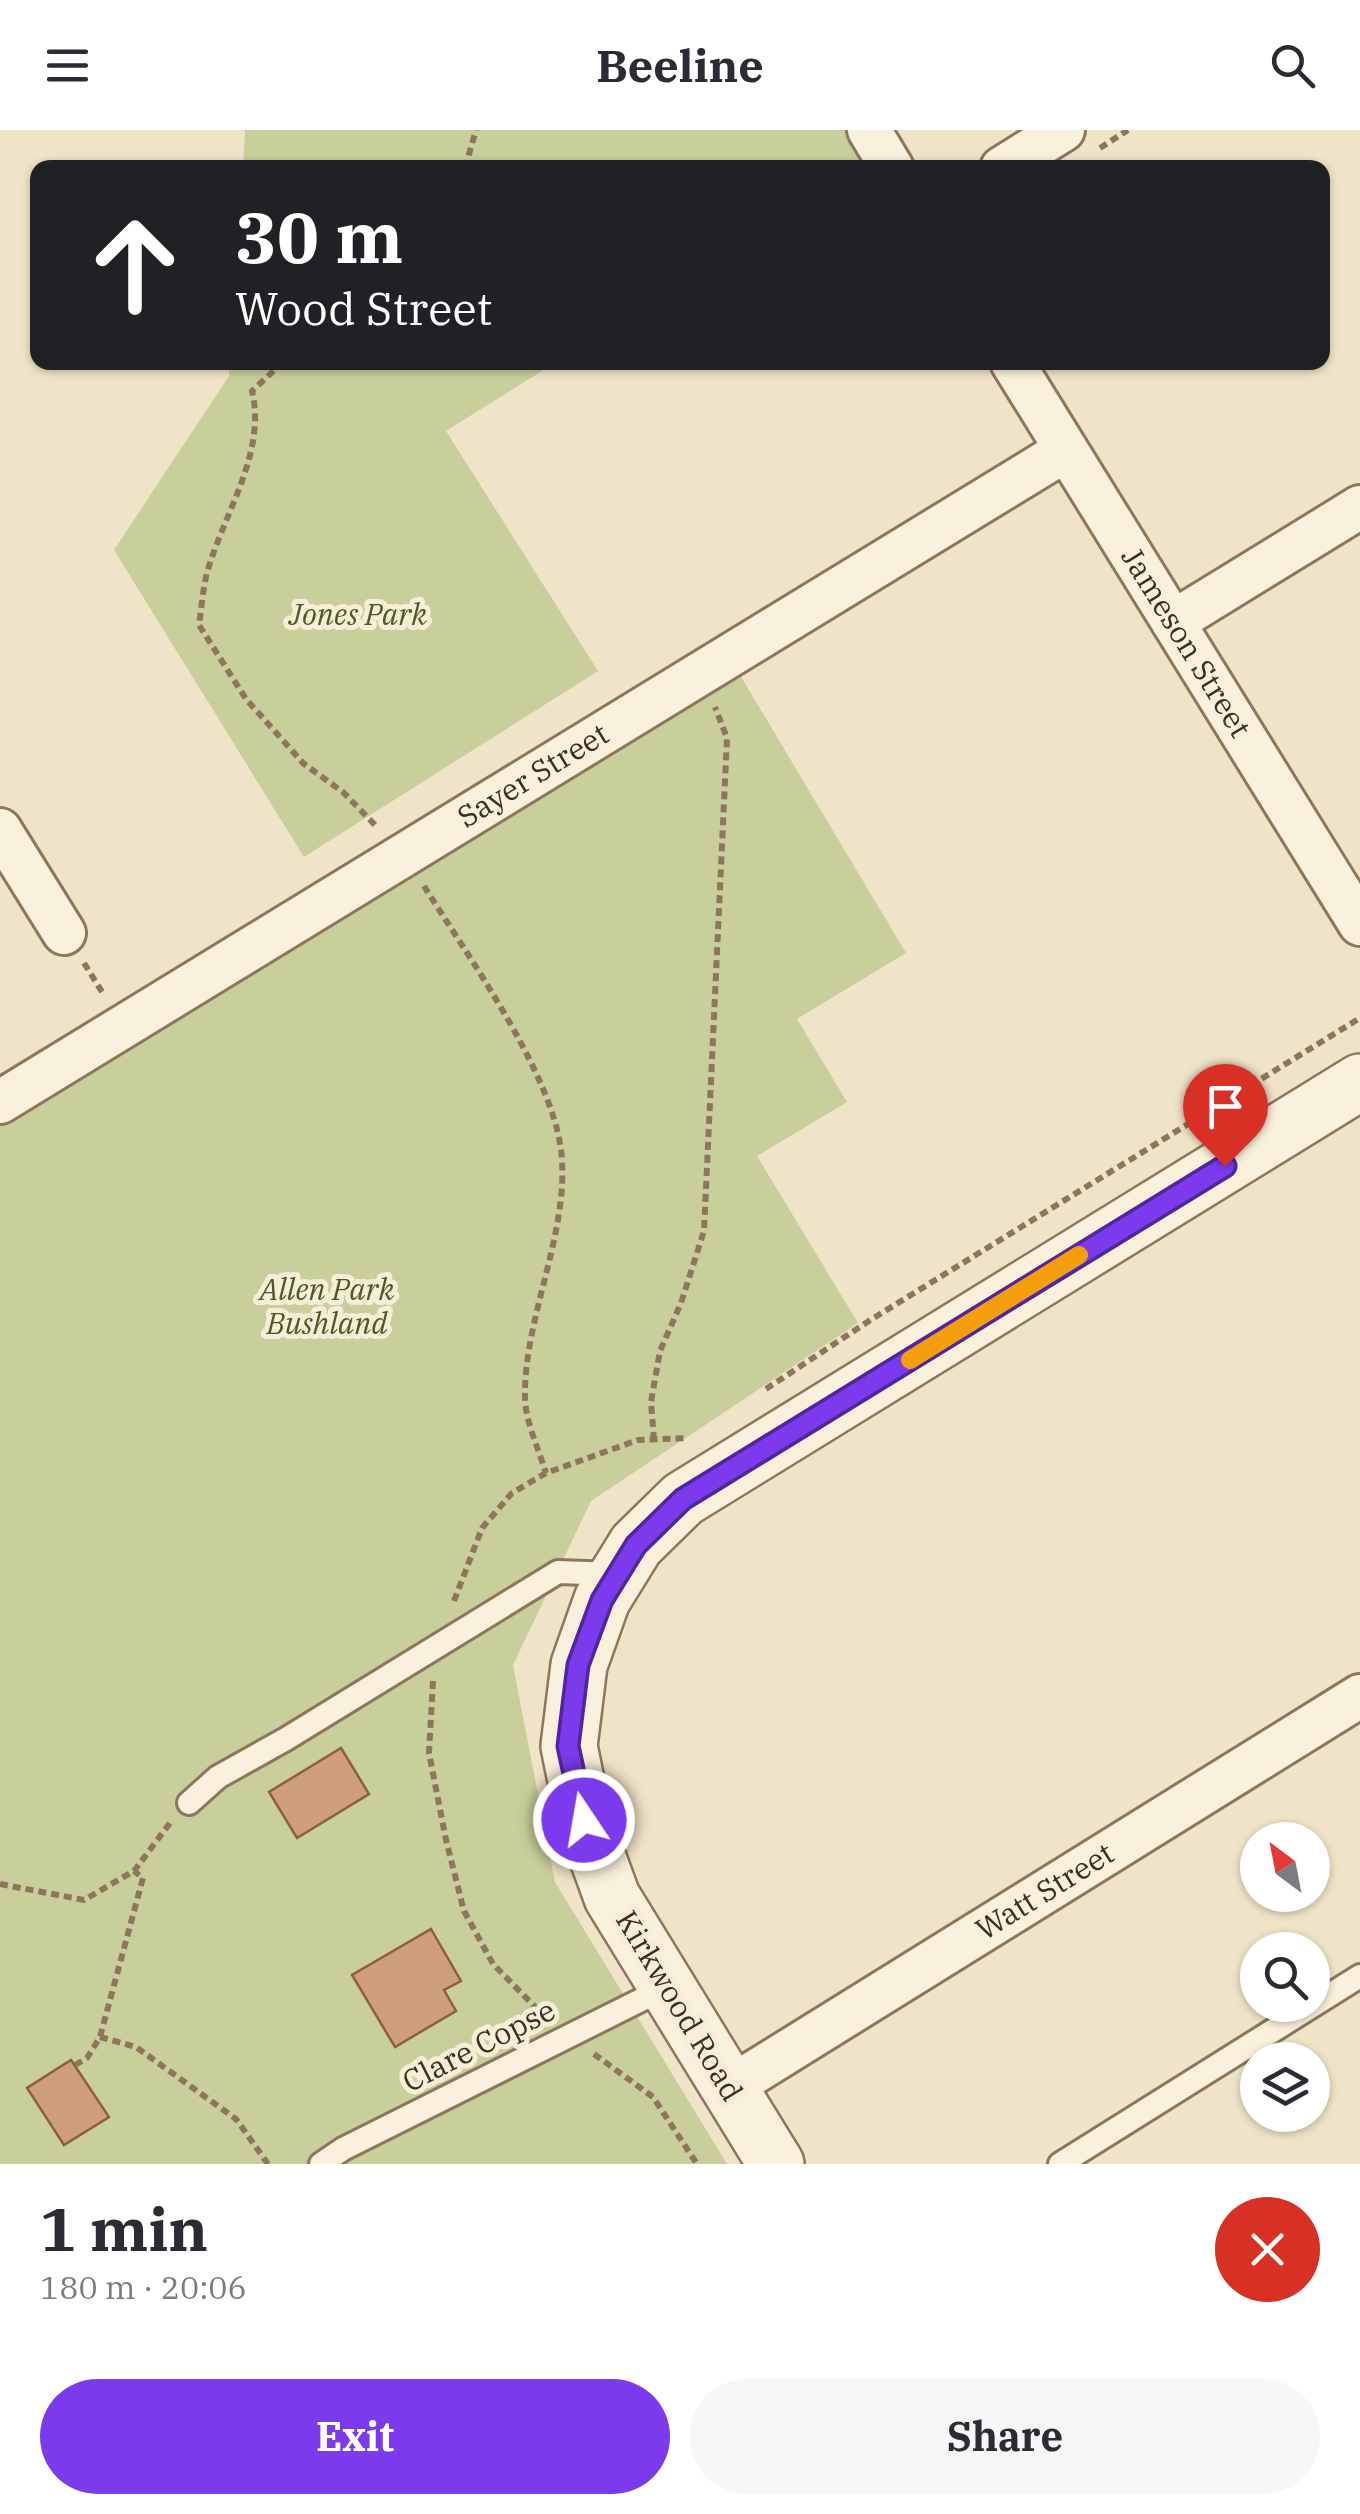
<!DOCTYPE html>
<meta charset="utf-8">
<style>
:root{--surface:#fff;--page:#f7f7f7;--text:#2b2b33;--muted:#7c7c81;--accent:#7c3aed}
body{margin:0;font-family:"IBM Plex Serif",serif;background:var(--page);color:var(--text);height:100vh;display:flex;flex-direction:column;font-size:38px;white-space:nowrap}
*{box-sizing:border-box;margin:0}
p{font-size:32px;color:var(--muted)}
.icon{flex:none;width:55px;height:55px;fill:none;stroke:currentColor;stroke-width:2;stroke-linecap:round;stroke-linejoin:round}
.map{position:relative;height:2034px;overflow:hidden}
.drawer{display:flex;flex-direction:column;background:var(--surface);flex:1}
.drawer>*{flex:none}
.top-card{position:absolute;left:30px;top:30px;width:1300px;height:210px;border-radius:20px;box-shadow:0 2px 8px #0004;background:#202124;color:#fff;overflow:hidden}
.needle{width:65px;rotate:328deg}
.fabs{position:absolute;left:1240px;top:1692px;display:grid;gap:20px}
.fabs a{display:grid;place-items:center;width:90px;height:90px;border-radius:50%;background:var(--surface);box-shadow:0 2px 8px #0004;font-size:50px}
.pin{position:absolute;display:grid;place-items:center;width:85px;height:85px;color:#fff;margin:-102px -42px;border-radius:50% 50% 50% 0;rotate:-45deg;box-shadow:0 0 10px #0007}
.pin .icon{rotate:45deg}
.me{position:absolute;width:110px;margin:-55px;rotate:348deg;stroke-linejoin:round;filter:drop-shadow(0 0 8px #0008)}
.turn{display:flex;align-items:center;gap:35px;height:210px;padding:0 40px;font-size:45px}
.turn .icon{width:130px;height:130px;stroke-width:2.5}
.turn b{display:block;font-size:70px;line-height:85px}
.round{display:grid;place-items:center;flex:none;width:105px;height:105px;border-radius:52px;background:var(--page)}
.summary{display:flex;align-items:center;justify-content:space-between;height:170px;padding:0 40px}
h1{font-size:60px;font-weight:800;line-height:75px}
.cta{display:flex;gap:20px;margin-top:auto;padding:20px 40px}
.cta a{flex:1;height:115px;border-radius:60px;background:var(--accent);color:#fff;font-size:40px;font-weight:800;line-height:115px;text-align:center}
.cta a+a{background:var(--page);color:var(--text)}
header{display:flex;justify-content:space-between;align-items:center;height:130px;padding:0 40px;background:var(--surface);font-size:45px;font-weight:800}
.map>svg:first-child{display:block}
.green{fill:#c9cf9b}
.building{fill:#cf9f7d;stroke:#8d5f41;stroke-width:2.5}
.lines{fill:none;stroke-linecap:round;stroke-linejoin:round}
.service-casing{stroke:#8d765c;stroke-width:28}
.minor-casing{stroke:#8d765c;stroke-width:48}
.tertiary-casing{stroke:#8d765c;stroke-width:60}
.path{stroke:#8d765c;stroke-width:6;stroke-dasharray:8 5;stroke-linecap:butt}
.service{stroke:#faf1dc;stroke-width:22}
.minor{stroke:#faf1dc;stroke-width:42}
.tertiary{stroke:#faf1dc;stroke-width:55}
.route-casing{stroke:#51269a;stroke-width:25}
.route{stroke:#7c3aed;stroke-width:18}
.slow{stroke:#f59e0b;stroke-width:18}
.labels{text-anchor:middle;stroke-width:10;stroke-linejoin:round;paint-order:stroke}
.park-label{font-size:30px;font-style:italic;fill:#4d5a26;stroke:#f7eed8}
.street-label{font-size:30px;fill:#3d2e20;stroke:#f7eed8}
</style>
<header><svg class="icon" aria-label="menu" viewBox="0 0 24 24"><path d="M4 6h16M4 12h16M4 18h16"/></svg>Beeline<svg class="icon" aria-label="search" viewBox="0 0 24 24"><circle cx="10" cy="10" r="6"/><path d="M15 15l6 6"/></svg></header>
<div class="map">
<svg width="1360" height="2034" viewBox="0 0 1360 2034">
<rect width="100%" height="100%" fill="#f0e4c8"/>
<!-- green -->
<g class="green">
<polygon points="245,0 846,0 868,35 864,38 243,38"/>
<polygon points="230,233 555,233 446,301 598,541 304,727 114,420 229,246"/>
<polygon points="740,545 906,823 797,889 847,972 757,1026 858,1193 591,1371 513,1535 555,1752 727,2034 0,2034 0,996 561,651"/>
</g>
<!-- building -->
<g class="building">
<polygon points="341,1618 369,1664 297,1708 269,1662"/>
<polygon points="431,1799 461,1851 444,1860 456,1881 395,1917 352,1845"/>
<polygon points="71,1930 109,1987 64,2015 27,1958"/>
</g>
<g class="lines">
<defs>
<g id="service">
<polyline points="189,1673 218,1647 286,1609 558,1442 614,1444"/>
<polyline points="321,2034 343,2019 667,1857"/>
<polyline points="1060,2034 1360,1846"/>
</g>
<g id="minor">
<polyline points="869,0 892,38"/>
<polyline points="1002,38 1063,0"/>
<path id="s1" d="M1012,232L1360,794"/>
<polyline points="1173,492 1360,377"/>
<polyline points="0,700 64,803"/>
<path id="s2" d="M0,972L1066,320"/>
<path id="s3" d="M729,1958L1360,1566"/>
</g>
<polyline id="tertiary" points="776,2034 612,1767 584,1690 569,1616 579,1535 602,1470 636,1415 683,1369 1360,952"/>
</defs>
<!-- service casing -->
<use href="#service" class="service-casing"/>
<!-- minor casing -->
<use href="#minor" class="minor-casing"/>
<!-- tertiary casing -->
<use href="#tertiary" class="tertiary-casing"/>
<!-- path -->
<g class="path">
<polyline points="1100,18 1128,0"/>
<polyline points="465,38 476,0"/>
<path d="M283,232L252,261C266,320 228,377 210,433C203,453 202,475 199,495L246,569L304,634L343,662L376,696"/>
<path d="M424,756C467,825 551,941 561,1020C571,1100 523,1188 525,1269C526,1293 539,1320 546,1343"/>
<polyline points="84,833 104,865"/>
<polyline points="766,1259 872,1189 1360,888"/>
<polyline points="654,1310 651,1272 660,1221 681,1173 704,1101 727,608 715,577"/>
<polyline points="454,1471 482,1398 512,1363 546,1343 638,1310 688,1308"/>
<polyline points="433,1551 429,1623 446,1710 464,1781 493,1834 544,1886"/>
<polyline points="0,1754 84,1770 134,1741 170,1693"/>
<polyline points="100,1907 136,1917 236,1989 268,2034"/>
<polyline points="594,1924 653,1967 697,2034"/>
<polyline points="75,1935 87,1928 100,1907 143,1748 134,1741"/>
</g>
<!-- service -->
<use href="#service" class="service"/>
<!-- minor -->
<use href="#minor" class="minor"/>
<!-- tertiary -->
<use href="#tertiary" class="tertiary"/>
</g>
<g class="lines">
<defs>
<polyline id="route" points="584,1690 568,1616 578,1535 602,1470 636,1415 683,1369 1225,1036"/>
</defs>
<!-- route casing -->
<use href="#route" class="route-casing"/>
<!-- route -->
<use href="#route" class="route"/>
<!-- slow -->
<polyline class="slow" points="910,1230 1079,1125"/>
</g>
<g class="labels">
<!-- park labels -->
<g class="park-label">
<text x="358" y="495">Jones Park</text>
<text x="327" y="1170">Allen Park<tspan x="327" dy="34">Bushland</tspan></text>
</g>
<!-- street labels -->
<g class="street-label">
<text dy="10" stroke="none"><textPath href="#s1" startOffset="330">Jameson Street</textPath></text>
<text dy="10" stroke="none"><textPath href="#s2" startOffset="625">Sayer Street</textPath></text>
<text dy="10" stroke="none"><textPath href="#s3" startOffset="372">Watt Street</textPath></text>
<text transform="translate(679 1876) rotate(59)" y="10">Kirkwood Road</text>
<text transform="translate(479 1916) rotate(-27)" y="10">Clare Copse</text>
</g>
</g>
</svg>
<div class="fabs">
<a><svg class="needle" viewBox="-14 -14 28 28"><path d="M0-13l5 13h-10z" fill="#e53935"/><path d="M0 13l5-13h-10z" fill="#7c7c81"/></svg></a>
<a><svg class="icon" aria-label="search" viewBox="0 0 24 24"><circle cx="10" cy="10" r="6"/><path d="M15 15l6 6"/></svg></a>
<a><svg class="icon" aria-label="layers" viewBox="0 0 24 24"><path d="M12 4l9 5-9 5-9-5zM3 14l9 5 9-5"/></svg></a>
</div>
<div class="pin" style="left:1225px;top:1036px;background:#d93025"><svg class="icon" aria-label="arrive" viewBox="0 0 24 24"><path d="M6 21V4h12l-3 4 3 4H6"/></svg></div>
<svg class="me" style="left:584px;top:1690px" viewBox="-20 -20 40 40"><circle r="17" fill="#7c3aed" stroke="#fff" stroke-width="3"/><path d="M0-11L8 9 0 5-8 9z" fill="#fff"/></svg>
<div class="top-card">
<div class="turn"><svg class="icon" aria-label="ahead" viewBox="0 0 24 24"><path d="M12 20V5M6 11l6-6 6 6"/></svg><div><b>30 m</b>Wood Street</div></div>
</div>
</div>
<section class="drawer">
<div class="summary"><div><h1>1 min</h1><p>180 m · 20:06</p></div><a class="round" style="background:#d93025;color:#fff"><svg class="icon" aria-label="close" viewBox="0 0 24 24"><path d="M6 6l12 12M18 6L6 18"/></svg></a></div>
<div class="cta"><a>Exit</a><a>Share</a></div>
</section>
